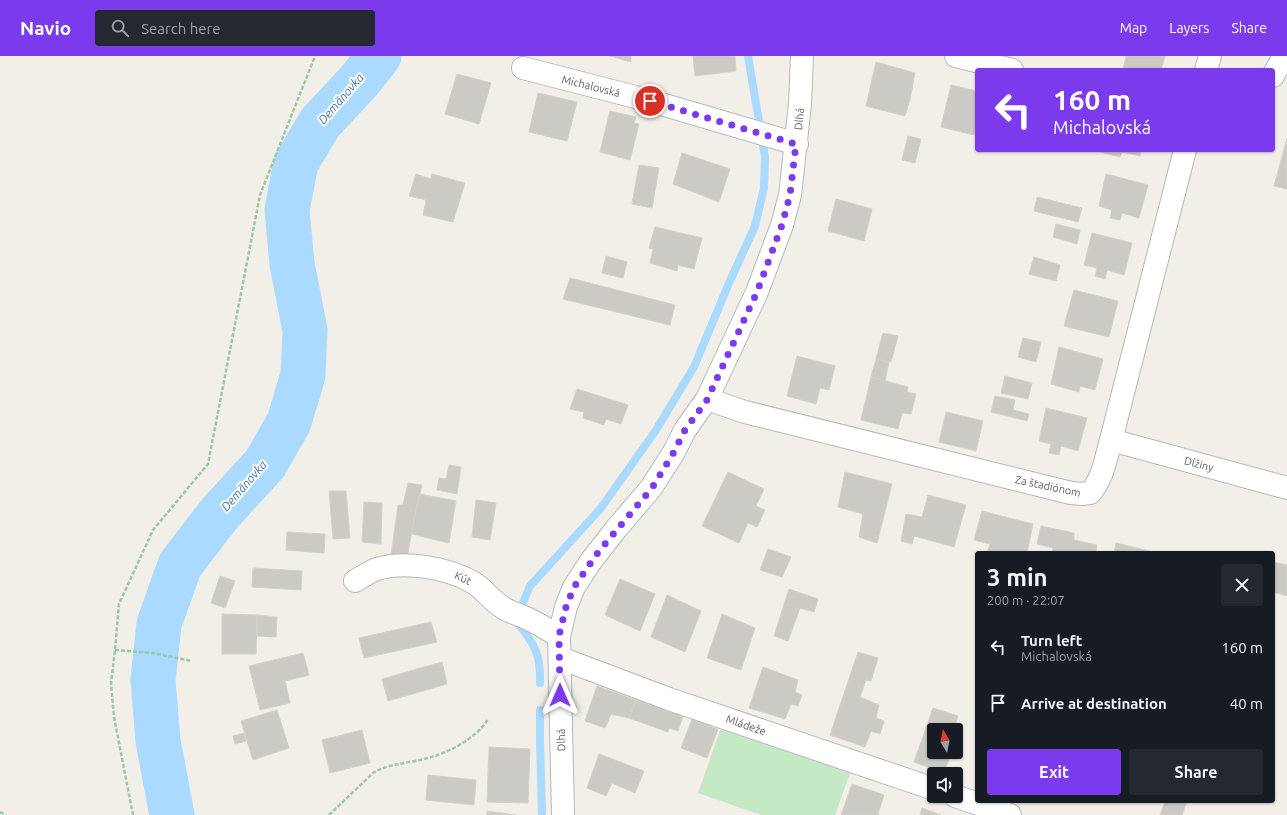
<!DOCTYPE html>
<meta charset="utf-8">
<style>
:root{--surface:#171b24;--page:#242831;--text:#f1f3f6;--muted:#9ea1a6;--accent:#7c3aed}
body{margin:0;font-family:Ubuntu,sans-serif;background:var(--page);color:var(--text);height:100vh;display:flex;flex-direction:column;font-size:15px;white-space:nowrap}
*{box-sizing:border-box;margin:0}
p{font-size:13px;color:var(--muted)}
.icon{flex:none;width:22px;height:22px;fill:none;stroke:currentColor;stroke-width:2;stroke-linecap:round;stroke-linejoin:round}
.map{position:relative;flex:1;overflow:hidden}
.panel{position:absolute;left:975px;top:495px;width:300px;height:252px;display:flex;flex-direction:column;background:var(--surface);border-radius:4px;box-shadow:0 1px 3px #0004}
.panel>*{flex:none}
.banner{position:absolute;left:975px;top:12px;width:300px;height:84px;border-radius:4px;box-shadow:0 1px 3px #0004;background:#7c3aed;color:#fff;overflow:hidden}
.needle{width:26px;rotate:350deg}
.controls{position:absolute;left:927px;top:667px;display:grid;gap:8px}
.controls a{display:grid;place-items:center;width:36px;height:36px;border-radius:4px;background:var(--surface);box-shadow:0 1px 3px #0004;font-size:20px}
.pin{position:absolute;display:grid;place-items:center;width:34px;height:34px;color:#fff;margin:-17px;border:2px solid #fff;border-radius:50%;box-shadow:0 1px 4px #0007}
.me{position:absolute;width:44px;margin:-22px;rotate:0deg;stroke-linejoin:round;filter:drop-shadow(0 0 3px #0008)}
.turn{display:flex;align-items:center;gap:14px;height:84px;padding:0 12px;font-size:18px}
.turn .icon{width:52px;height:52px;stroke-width:2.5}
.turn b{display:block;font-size:28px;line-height:34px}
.round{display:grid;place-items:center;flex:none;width:42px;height:42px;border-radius:4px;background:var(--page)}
.summary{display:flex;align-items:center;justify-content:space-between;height:68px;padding:0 12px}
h1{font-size:24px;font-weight:600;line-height:30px}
.cta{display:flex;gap:8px;margin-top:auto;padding:8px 12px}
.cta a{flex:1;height:46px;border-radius:4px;background:var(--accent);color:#fff;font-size:16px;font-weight:600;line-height:46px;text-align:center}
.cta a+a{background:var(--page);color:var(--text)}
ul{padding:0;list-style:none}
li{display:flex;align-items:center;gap:12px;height:56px;padding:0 12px}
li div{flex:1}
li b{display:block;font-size:15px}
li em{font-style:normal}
header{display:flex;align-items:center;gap:24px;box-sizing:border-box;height:56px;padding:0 20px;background:var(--accent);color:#fff}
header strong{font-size:19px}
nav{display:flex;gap:22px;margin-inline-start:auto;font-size:14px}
.search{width:280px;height:36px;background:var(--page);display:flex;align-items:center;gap:10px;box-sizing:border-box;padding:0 14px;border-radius:4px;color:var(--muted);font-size:15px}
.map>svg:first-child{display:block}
.green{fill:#c5e8c5}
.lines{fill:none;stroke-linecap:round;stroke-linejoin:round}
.stream{stroke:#aadaff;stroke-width:8}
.river{stroke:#aadaff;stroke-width:45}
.building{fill:#cccac5;stroke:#d6d1c6}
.minor-casing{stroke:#b5b8bc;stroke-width:24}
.path{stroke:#9cc7a9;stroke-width:2.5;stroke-dasharray:4 2;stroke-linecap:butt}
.minor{stroke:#fff;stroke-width:22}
.route{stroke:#7c3aed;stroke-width:7;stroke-dasharray:0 12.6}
.labels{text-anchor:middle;stroke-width:4;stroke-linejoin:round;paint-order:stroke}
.street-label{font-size:11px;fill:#5f6368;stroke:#fff}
.water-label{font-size:12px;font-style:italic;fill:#4174aa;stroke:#fff}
</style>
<header>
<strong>Navio</strong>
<div class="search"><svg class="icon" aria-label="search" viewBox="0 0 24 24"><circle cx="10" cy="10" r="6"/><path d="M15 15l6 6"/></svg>Search here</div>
<nav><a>Map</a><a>Layers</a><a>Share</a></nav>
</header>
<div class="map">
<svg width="1287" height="759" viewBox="0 0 1287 759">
<rect width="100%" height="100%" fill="#f1efe8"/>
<!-- green -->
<polygon class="green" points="721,672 850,717 835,759 761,759 698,737"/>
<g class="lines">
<!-- stream -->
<g class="stream">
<path d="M540,627C541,600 535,588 518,568L522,549L530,530L601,452L656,374L694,311L729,227L755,170L764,132L765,101L748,0"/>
<polyline points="540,654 540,683 542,759"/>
</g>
<!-- river -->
<polyline class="river" points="172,759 158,685 153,624 159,568 180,509 220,457 265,408 289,366 303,319 305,274 292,208 287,154 296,107 320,67 359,25 379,0"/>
</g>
<!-- building -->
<g class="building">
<polygon points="610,0 631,0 631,6"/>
<polygon points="693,0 735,0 736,15 695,20"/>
<polygon points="1126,0 1165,0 1161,14 1123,14"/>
<polygon points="876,6 915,17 910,43 905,60 866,50"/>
<polygon points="457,18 491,27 479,68 445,58"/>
<polygon points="951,29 977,35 977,67 974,79 941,71"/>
<polygon points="538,37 577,46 567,85 529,76"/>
<polygon points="610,55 636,61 634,67 639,68 630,104 600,96"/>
<polygon points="908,80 921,83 915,107 902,104"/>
<polygon points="1287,82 1287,133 1274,130"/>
<polygon points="1092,94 1141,94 1140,100 1122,96 1120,101"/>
<polygon points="682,97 730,113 719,146 673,128"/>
<polygon points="639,109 659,112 652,152 632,148"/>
<polygon points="416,118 431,123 432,118 465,127 453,166 423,159 426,144 409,140"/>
<polygon points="1106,118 1148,129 1139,162 1122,157 1120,164 1110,162 1112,154 1099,150"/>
<polygon points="1037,141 1082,152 1078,166 1034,155"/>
<polygon points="836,143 872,153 864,185 828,175"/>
<polygon points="1056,168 1080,174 1077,188 1053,181"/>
<polygon points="655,171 702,182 694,213 678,209 677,215 650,207 653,193 649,192"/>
<polygon points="1092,177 1132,187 1124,219 1107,214 1105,223 1095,220 1097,212 1084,209"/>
<polygon points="606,200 627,206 623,222 602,217"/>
<polygon points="1034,201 1060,209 1056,225 1029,218"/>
<polygon points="570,222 675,249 670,269 563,243"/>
<polygon points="1074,234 1118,245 1109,281 1064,270"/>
<polygon points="883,277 898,280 891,306 876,303"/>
<polygon points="1023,282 1041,286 1036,306 1018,301"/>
<polygon points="1059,291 1103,303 1095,334 1080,330 1079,336 1051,328"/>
<polygon points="797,300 835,310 829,334 820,332 816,348 787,340"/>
<polygon points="876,303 889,306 885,325 871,321"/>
<polygon points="1005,320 1032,327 1028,343 1001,337"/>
<polygon points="871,321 908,331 907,336 916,338 911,358 902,357 898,373 861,364"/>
<polygon points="577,333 628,349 621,368 606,363 604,369 583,362 584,356 570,353"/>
<polygon points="995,340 1015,344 1013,354 1029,358 1027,365 991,356"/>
<polygon points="1046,352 1087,362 1078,395 1061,390 1059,399 1049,397 1051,388 1039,385"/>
<polygon points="946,356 983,365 976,395 939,386"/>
<polygon points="449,409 461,411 457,438 437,434 439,422 446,423"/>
<polygon points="728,416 764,433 756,450 765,454 757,471 748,467 739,487 702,470"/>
<polygon points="845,416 892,428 877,487 859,481 863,458 838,451"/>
<polygon points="408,427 422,429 416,453 407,502 391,499 398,449 403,449"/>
<polygon points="329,435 346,435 350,482 333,483"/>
<polygon points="420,438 456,445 449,487 412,478 416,453"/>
<polygon points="928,439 966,449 954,491 914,480 912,488 901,485 906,458 922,461"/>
<polygon points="476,444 496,447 490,484 472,481"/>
<polygon points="364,446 382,447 381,488 362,486"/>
<polygon points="982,455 1033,468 1027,497 987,497 990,488 974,484"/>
<polygon points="1041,470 1074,477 1074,484 1097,489 1096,497 1052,497 1053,492 1037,488"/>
<polygon points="287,476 325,478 324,497 286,494"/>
<polygon points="1116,487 1158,497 1114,497"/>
<polygon points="768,493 791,501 782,521 760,514"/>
<polygon points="1273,506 1287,509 1287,540 1273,536"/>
<polygon points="253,512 302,515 301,534 252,531"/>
<polygon points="220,520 235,525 225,552 211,547"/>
<polygon points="620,523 655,538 640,575 605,559"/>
<polygon points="789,533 818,543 814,556 800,552 788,585 774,580"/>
<polygon points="667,539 701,555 685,596 651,581"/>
<polygon points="222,558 257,559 256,598 222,598"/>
<polygon points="722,558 755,572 741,614 707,602"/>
<polygon points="257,559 277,561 276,581 257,580"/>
<polygon points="431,566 437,586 364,602 359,582"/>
<polygon points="858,596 878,602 871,625 866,624 860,641 879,649 876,662 884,665 880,678 871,675 865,691 830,679"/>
<polygon points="303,597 309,619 285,625 290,647 260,654 249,610"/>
<polygon points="442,606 447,628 388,645 382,623"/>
<polygon points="763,611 798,624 795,636 802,639 798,650 791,648 785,663 749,652"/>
<polygon points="597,630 636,644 629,662 611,658 605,672 585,665"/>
<polygon points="636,644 683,660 678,675 669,672 668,676 629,662"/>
<polygon points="933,652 958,660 954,674 934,674 934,696 947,696 951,698 944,717 914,706"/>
<polygon points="277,654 289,692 253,704 241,665"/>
<polygon points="692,663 718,673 707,702 681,692"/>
<polygon points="362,674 370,707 330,717 322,684"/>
<polygon points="244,677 246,685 235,688 233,680"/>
<polygon points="489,691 530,693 528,747 487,746"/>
<polygon points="599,698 644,715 635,737 612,727 606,740 587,732"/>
<polygon points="428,719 476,724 474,749 426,744"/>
<polygon points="852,728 884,739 878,758 880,759 841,759"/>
<polygon points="1165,745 1187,745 1182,759 1160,759"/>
<polygon points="922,752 941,759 920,759"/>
<polygon points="487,755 516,759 487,759"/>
</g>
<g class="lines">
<defs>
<g id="minor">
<polyline points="956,0 1012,14"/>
<polyline points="523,12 651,45 797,88"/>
<polyline points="1206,14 1210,0"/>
<polyline points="1273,20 1284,0"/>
<path d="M707,343L745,356L1071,437L1082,438L1090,437C1103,423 1106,401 1111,384L1185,94"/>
<polyline points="1111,384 1287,432"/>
<path d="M355,525C362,521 369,516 377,513C405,504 449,512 474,527C485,534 492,545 502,551C509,556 517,558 524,561C536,566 548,574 559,580"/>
<polyline points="560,602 669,643 934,733"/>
<polyline points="955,740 1010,759"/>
<polyline points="563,759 559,580 566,551 574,531 591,505 616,473 651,432 674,396 685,374 707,343 757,236 782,169 790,139 800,48 802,0"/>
</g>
</defs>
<!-- minor casing -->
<use href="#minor" class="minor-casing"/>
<!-- path -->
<g class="path">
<polyline points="115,594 152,597 192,605"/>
<polyline points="0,756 6,759"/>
<polyline points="133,759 114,661 111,627 115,594 119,548 153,474 208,408 260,139 315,0"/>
<path d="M329,759L373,717C386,709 400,708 415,705C437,701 459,692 476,677C481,673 485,668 488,663"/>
</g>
<!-- minor -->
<use href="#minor" class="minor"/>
</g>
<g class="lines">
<!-- route -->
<polyline class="route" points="560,639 559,580 566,551 574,531 599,495 652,432 674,396 685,374 707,344 757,236 782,169 790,139 796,88 650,45"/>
</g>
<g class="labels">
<!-- street labels -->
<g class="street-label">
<text transform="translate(591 30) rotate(14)" y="4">Michalovská</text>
<text transform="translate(799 63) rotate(-85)" y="4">Dlhá</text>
<text transform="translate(1199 408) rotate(15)" y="4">Dlžiny</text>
<text transform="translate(1048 430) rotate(12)" y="4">Za štadiónom</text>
<text transform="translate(463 522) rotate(25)" y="4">Kút</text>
<text transform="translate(746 669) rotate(19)" y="4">Mládeže</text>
<text transform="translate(561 684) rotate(-91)" y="4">Dlhá</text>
</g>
<!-- water labels -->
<g class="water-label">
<text transform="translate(341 43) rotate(-49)" y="4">Demänovka</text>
<text transform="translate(244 430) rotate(-49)" y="4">Demänovka</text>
</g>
</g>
</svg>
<div class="controls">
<a><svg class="needle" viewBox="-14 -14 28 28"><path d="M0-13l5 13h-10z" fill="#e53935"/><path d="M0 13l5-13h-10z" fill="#9ea1a6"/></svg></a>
<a><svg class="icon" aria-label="sound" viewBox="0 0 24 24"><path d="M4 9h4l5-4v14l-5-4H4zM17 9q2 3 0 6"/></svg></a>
</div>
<div class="pin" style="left:650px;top:45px;background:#d93025"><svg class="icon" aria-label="arrive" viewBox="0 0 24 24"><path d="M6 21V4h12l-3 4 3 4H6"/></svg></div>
<svg class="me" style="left:560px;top:639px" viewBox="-20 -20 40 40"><path d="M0-17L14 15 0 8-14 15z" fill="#7c3aed" stroke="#fff" stroke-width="4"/></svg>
<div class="banner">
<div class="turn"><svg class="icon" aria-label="left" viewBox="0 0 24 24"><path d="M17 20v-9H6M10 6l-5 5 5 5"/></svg><div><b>160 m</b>Michalovská</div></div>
</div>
<section class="panel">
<div class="summary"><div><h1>3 min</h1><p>200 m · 22:07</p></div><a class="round"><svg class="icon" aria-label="close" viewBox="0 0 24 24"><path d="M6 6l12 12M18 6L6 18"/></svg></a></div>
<ul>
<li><svg class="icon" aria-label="left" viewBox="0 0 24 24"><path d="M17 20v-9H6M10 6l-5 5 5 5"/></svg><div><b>Turn left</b><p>Michalovská</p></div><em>160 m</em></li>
<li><svg class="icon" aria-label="arrive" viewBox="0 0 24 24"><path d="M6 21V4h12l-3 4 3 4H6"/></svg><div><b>Arrive at destination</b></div><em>40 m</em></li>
</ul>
<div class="cta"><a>Exit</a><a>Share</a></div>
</section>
</div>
